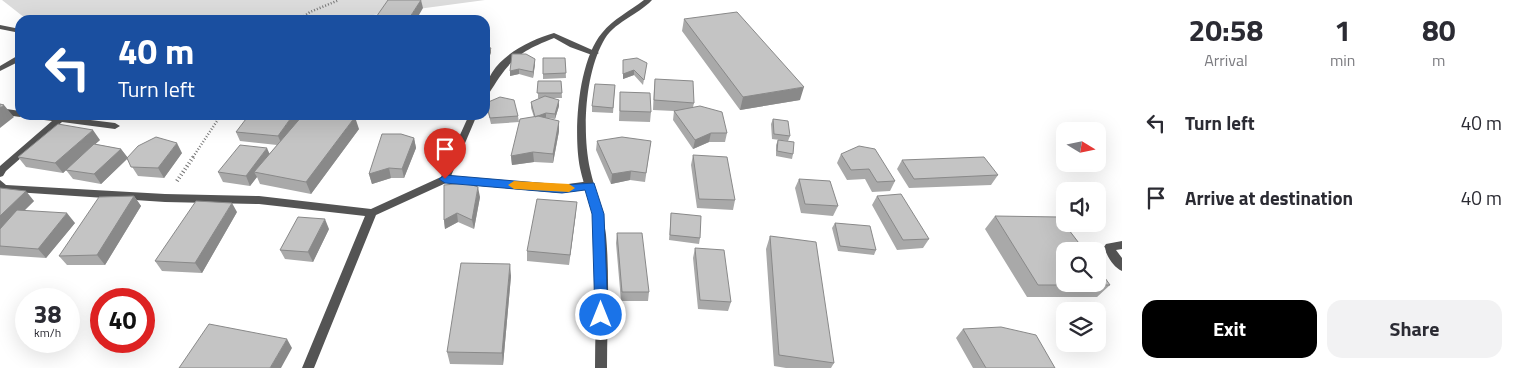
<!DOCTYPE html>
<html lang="en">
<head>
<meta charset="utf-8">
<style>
  body { margin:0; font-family:"Titillium Web",sans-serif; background:#f2f2f3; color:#2b2b33; height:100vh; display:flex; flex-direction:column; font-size:19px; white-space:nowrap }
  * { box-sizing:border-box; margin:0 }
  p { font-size:16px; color:#7c7c81 }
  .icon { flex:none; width:28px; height:28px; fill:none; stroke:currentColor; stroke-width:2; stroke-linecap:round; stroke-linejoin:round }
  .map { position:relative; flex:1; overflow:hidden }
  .details { display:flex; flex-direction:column; background:#fff; width:400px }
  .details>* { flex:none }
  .hud { position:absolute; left:15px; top:15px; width:475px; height:105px; border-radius:15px; box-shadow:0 5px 20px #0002; background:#1a4fa0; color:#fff; overflow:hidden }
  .needle { width:32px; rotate:100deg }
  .fabs { position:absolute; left:1056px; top:122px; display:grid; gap:10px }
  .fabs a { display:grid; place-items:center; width:50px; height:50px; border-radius:10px; background:#fff; box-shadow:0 5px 20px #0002; font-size:25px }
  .speed { position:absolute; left:15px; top:288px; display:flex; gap:10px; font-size:25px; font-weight:700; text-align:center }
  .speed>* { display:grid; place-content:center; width:65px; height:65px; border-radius:50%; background:#fff; box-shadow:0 5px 20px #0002; line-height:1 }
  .speed small { font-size:12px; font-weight:400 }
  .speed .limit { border:8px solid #d22; background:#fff; color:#111 }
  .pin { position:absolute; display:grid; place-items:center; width:42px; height:42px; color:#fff; margin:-51px -21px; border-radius:50% 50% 50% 0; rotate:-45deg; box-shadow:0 0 5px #0007 }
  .pin .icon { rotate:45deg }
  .me { position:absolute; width:55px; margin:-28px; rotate:0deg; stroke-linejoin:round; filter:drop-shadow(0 0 4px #0008) }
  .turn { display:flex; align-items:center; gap:18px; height:105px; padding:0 20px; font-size:22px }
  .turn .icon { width:65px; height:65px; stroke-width:2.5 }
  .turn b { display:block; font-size:35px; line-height:42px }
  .eta { display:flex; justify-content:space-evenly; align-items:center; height:85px; text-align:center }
  .eta b { font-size:30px; font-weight:700; line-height:35px }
  .primary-button { display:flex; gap:10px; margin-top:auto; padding:10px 20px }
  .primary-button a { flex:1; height:58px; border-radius:15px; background:#000; color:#fff; font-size:20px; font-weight:700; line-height:58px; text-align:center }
  .primary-button a+a { background:#f2f2f3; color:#2b2b33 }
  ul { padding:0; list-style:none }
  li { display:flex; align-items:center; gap:15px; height:75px; padding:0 20px }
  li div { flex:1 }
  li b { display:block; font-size:19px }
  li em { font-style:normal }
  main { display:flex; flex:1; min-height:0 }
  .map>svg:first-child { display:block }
  .green { fill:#dbdbdb }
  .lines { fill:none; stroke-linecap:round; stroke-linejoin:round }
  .path-far1 { stroke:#767676; stroke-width:2.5; stroke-dasharray:1 2; stroke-linecap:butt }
  .path { stroke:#767676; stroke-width:4; stroke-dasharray:1 2.5; stroke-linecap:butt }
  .minor { fill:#545454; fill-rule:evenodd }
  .tertiary { fill:#545454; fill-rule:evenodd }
  .wall { fill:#a9a9a9 }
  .shaded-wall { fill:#898989 }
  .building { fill:#c4c4c4; stroke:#898989 }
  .route { fill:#1a73e8; stroke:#114b97 }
  .slow { fill:#f59e0b }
</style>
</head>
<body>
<main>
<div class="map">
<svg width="1122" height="368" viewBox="0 0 1122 368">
  <rect width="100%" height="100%" fill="#fff"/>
  <path class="green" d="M2 0H485L336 20H44L25 18Z"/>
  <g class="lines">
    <path class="path-far1" d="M299 20 310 12 339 0
      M193 157 221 115"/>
    <path class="path" d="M177 181 194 156"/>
    <path class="minor" d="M0 25 20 29V33L0 29Z
      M554 33 599 53 595 55H592L570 47 554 38C516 53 509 61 488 95L485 96C485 62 526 41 554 33Z
      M17 56H20V61L0 71V66Z
      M0 108 20 111V115H50L115 123 120 126 115 129 62 122 6 171 3 176 0 177V166L52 121 28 118 24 115 20 117 0 114Z
      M469 115H477L451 176 561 185 590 181 595 185 590 189 561 193 446 183 376 215 314 368H302L365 216 259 204 165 202 0 191V180L6 185 165 194 259 196 371 209 441 177Z
      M1122 241V249L1116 250 1122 258V271C1113 267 1107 256 1104 247L1106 244Z"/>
    <path class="tertiary" d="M644 0H652C637 16 613 22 603 42 585 75 582 132 590 169 595 191 603 212 606 235 610 279 607 324 607 368H595C595 320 599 272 594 224 592 204 584 187 580 168 573 133 578 61 602 33 613 19 630 11 644 0Z"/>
  </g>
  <path class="wall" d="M684 19 800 100 740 110 682 31Z
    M543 58H565L566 78 543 79Z
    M623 60 646 68 643 85 634 75 623 79Z
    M535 64 533 78 519 74 510 76V71Z
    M655 79 694 103 693 107 727 133 725 142H709L693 149 673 120 674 111 653 110 654 88Z
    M538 81H561L562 98H551L559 106 555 119 546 118 559 121V131L553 163 534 162 512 165 511 156 534 117 531 108V102L540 98H538Z
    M615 85 613 113 592 112V106Z
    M620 92 651 112 650 122 619 121Z
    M486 103 518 116 519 122 491 124 487 108Z
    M773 119 790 136 788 141 772 139 771 124Z
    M359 129 311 194 260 184 257 177 250 186 223 182 218 172 269 154 277 145 240 141 236 132Z
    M414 138 416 148 404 178H391L372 184 369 174Z
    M100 140 95 144 121 149 127 157 182 153 164 178 138 176 127 159 101 184 73 179 66 170 63 173 26 167 18 157Z
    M778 140 793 154 792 159 776 156V145Z
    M597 141H651L645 182 630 180 611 184 596 150Z
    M841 154 895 181 890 191 872 192 865 179 847 180 837 163Z
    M693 155 735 200 733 210 697 208 691 165Z
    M902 160 998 175 991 185 909 188 897 169Z
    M799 179 838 206 833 216 801 213 795 188Z
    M0 188 34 201 24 211 75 223 46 258 0 255Z
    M134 196 141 206 105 265H67L59 256Z
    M877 196 929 239 923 248 897 250 872 205Z
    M480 197 474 229 458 222 445 229 444 220Z
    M237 212 202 273 162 271 155 261Z
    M576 212 569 265 527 261V251Z
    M671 213 700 238 699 244 669 240Z
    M995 216 1110 285 1097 297H1027L985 229Z
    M835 223 876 250 874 255 838 251 832 228Z
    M329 229 313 262 285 259 280 250Z
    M617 233 649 292 648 301H621L616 243Z
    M770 236 834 363 831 368H786L774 366 766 249Z
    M695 248 731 302 728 311 698 309 693 258Z
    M511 276 503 365 450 364 447 352Z
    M963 329 1055 368H973L956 338Z"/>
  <path class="shaded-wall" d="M421 0 423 8 416 20H408Z
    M491 48V53L485 67V60Z
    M535 59V64L533 78V72Z
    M519 69V74L510 76V71Z
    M634 70V75L623 79V74Z
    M804 87 800 100 740 110 743 97Z
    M559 100V106L555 119V114Z
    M4 105 14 117 0 128V108Z
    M546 113V118L535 117Z
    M293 115H303L282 145 278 136Z
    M355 117 359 129 311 194 306 182Z
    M559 121V131L553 163V154Z
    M93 130 100 140 63 173 55 163Z
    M711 133 709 142 693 149 695 140Z
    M414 138 416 148 404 178 402 169Z
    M177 143 182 153 164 178 158 168Z
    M267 148 271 157 254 172 257 177 250 186 246 176Z
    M121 149 128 158 101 184 94 174Z
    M533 152 534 162 512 165 511 156Z
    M389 168 391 178 372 184 369 174Z
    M631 171 630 180 611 184 612 174Z
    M478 187 480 197 474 229 472 220Z
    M26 191 34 201 0 234V216Z
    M134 196 141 206 105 265 97 255Z
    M577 202 576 212 569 265 570 255Z
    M232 203 237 212 202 273 195 263Z
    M67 213 75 223 46 258 38 249Z
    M457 213 458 222 445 229 444 220Z
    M325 219 329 229 313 262 308 252Z
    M510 264 511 276 503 365 502 353Z
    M287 339 292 348 281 368H270Z"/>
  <path class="building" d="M388 0H421L408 20H374Z
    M737 12 804 87 743 97 684 19Z
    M485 47 491 48 485 60Z
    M512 54H526L535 59 533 72 519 69 510 71Z
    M543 58H565L566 73 543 74Z
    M637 58 647 63 644 80 634 70 623 74V60Z
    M655 79 693 81 694 103 654 100Z
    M538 81H561L562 93H537Z
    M595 84 615 85 613 108 592 106Z
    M620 92 650 93 651 112 620 111Z
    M545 96 559 100 555 114 546 113 535 117 531 102Z
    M500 97 514 100 518 116 490 118 486 103Z
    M0 104 4 105 0 108Z
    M700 106 722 112 727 133H711L695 140 674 111Z
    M249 115H293L278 136 236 132Z
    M303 115H343L355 117 306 182 254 172Z
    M538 116 559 121 553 154 533 152 511 156 520 119Z
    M773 119 788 121 790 136 774 134Z
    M58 124 93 130 55 163 18 157Z
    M382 134H401L414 138 402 169 389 168 369 174Z
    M156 137 177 143 158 168 131 167 127 158 138 146Z
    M622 137 651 141 646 173 631 171 612 174 597 141Z
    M778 140 794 142 793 154 777 151Z
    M94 144 121 149 94 174 66 170Z
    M240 145 267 148 246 176 218 172Z
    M859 146 875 149 895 181 877 182 869 169 851 170 841 154Z
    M693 155 727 157 735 200 699 199Z
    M984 157 998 175 914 179 902 160Z
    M799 179 830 181 838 206 805 204Z
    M466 183 478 187 472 220 457 213 444 220V185Z
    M0 188 26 191 0 216Z
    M901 194 929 239 903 240 877 196Z
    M134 196 97 255 59 256 99 197Z
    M537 199 577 202 570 255 527 251Z
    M196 201 232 203 195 263 155 261Z
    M17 210 67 213 38 249 0 246V229Z
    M671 213 701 216 700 238 670 235Z
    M995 216 1059 217 1085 251H1065V284H1098V268L1110 285H1038Z
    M298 217 325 219 308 252 280 250Z
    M835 223 870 226 876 250 840 246Z
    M617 233H642L649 292H622Z
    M770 236 816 242 834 363 779 355Z
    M695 248 724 250 731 302 700 300Z
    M461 263 510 264 502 353 447 352Z
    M209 324 287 339 270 368H179Z
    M1001 327 1036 335 1055 368H986L963 329Z"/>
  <path class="route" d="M445 175 562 185 594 183 604 214 608 315 606 319 601 321 597 319 595 315 592 214 585 190 562 193 445 183 439 179Z"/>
  <path class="slow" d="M514 181 569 184 575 188 569 192 514 189 508 185Z"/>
</svg>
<div class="fabs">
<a><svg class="needle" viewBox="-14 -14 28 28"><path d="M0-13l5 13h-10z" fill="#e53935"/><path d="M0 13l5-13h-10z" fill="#7c7c81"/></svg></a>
<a><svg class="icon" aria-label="sound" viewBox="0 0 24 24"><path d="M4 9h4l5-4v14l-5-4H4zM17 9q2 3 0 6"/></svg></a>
<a><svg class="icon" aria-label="search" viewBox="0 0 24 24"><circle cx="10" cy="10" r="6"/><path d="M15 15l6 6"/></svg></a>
<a><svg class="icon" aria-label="layers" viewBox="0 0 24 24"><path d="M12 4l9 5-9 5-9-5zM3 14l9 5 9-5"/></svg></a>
</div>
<div class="speed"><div>38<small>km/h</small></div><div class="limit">40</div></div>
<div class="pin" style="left:445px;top:179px;background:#d93025"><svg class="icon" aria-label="arrive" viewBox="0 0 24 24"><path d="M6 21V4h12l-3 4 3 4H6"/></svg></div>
<svg class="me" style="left:601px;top:315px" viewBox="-20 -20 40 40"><circle r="17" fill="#1a73e8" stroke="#fff" stroke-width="3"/><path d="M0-11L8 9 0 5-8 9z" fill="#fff"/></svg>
<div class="hud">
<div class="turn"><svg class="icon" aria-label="left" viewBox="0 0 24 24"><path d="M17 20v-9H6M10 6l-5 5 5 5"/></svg><div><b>40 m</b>Turn left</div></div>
</div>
</div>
<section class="details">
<div class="eta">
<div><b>20:58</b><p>Arrival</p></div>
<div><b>1</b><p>min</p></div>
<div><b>80</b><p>m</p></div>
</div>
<ul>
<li><svg class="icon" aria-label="left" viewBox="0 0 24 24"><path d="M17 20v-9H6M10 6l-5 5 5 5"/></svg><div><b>Turn left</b></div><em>40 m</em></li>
<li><svg class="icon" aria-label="arrive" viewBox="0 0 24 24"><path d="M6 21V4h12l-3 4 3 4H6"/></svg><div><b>Arrive at destination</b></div><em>40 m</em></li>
</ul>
<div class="primary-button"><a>Exit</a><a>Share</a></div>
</section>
</main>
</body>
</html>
